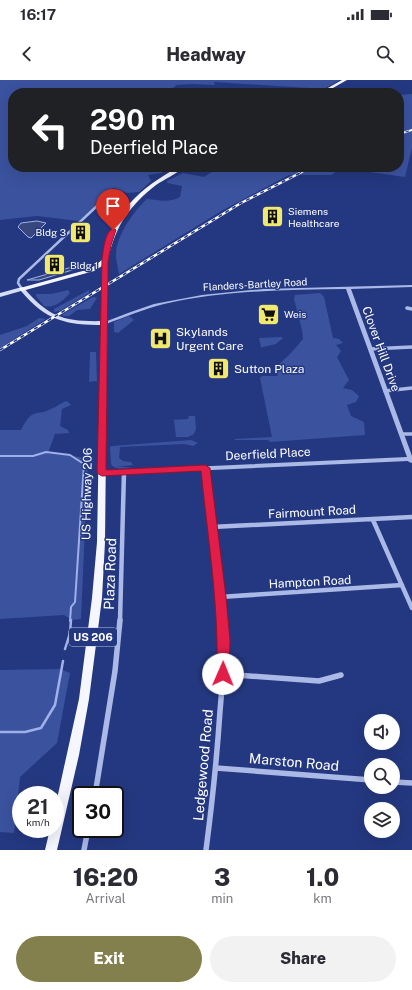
<!DOCTYPE html>
<html lang="en">
<head>
<meta charset="utf-8">
<style>
  body { margin:0; font-family:"Public Sans",sans-serif; background:#f2f2f3; color:#2b2b33; height:100vh; display:flex; flex-direction:column; font-size:15px; white-space:nowrap }
  * { box-sizing:border-box; margin:0 }
  p { font-size:13px; color:#7c7c81 }
  .icon { flex:none; width:22px; height:22px; fill:none; stroke:currentColor; stroke-width:2; stroke-linecap:round; stroke-linejoin:round }
  .map { position:relative; height:770px; overflow:hidden }
  .panel { display:flex; flex-direction:column; background:#fff; flex:1 }
  .panel>* { flex:none }
  .top-card { position:absolute; left:8px; top:8px; width:396px; height:84px; border-radius:16px; box-shadow:0 4px 16px #0002; background:#202124; color:#fff; overflow:hidden }
  .buttons { position:absolute; left:364px; top:634px; display:grid; gap:8px }
  .buttons a { display:grid; place-items:center; width:36px; height:36px; border-radius:50%; background:#fff; box-shadow:0 4px 16px #0002; font-size:20px }
  .speed { position:absolute; left:12px; top:706px; display:flex; gap:8px; font-size:20px; font-weight:700; text-align:center }
  .speed>* { display:grid; place-content:center; width:52px; height:52px; border-radius:50%; background:#fff; box-shadow:0 4px 16px #0002; line-height:1 }
  .speed small { font-size:10px; font-weight:400 }
  .speed .limit { border:2px solid #111; border-radius:6px; background:#fff; color:#111 }
  .pin { position:absolute; display:grid; place-items:center; width:34px; height:34px; color:#fff; margin:-41px -17px; border-radius:50% 50% 50% 0; rotate:-45deg; box-shadow:0 0 4px #0007 }
  .pin .icon { rotate:45deg }
  .me { position:absolute; width:44px; margin:-22px; rotate:1deg; stroke-linejoin:round; filter:drop-shadow(0 0 3px #0008) }
  .turn { display:flex; align-items:center; gap:14px; height:84px; padding:0 16px; font-size:18px }
  .turn .icon { width:52px; height:52px; stroke-width:2.5 }
  .turn b { display:block; font-size:28px; line-height:34px }
  .eta { display:flex; justify-content:space-evenly; align-items:center; height:68px; text-align:center }
  .eta b { font-size:24px; font-weight:800; line-height:28px }
  .primary-button { display:flex; gap:8px; margin-top:auto; padding:8px 16px }
  .primary-button a { flex:1; height:46px; border-radius:24px; background:#84804e; color:#fff; font-size:16px; font-weight:800; line-height:46px; text-align:center }
  .primary-button a+a { background:#f2f2f3; color:#2b2b33 }
  .status { display:flex; justify-content:space-between; align-items:center; height:28px; padding:0 20px; background:#fff; direction:ltr }
  .status svg { height:11px; fill:currentColor }
  header { display:flex; justify-content:space-between; align-items:center; height:52px; padding:0 16px; background:#fff; font-size:18px; font-weight:800 }
  .map>svg:first-child { display:block }
  .green { fill:#3b529f }
  .water { fill:#38477d; stroke:#9fb1e8 }
  .lines { fill:none; stroke-linecap:round; stroke-linejoin:round }
  .stream-far1 { stroke:#9fb1e8; stroke-width:2 }
  .stream { stroke:#9fb1e8; stroke-width:2.5 }
  .minor-far3 { stroke:#abb9e7; stroke-width:2.5 }
  .minor-far2 { stroke:#abb9e7; stroke-width:3.5 }
  .minor-far1 { stroke:#abb9e7; stroke-width:4.5 }
  .minor { stroke:#abb9e7; stroke-width:5.5 }
  .tertiary { fill:#abb9e7; fill-rule:evenodd }
  .secondary { fill:#d4dcf6; fill-rule:evenodd }
  .trunk { fill:#f6f7fe; fill-rule:evenodd }
  .rail-far1-casing { stroke:#fff; stroke-width:2 }
  .rail-casing { stroke:#fff; stroke-width:2.5 }
  .rail-far1 { stroke:#243881; stroke-width:1; stroke-dasharray:3.5; stroke-linecap:butt }
  .rail { stroke:#243881; stroke-width:1.5; stroke-dasharray:4; stroke-linecap:butt }
  .route { fill:#e11d48; stroke:#92132f }
  .labels { text-anchor:middle; stroke-width:3; stroke-linejoin:round; paint-order:stroke }
  .far-poi-label { font-size:10px; fill:#fff; stroke:#243881; text-anchor:start }
  .far-street-label { font-size:10px; fill:#fff; stroke:#243881 }
  .shield { fill:#243881; stroke:#bdc3d9; stroke-width:1 }
  .shield-label { font-size:11px; font-weight:bold; fill:#fff }
  .poi-label { font-size:12px; fill:#fff; stroke:#243881; text-anchor:start }
  .street-label { font-size:12px; fill:#fff; stroke:#243881 }
  .near-street-label { font-size:14px; fill:#fff; stroke:#243881 }
</style>
</head>
<body>
<div class="status"><b>16:17</b><svg viewBox="0 0 49 12"><path d="M0 12V9h3v3zM5 12V6h3v6zM10 12V3h3v9zM15 12V0h3v12zM26 1h20v11H26zM47 4h2v5h-2z"/></svg></div>
<header><svg class="icon" aria-label="back" viewBox="0 0 24 24"><path d="M15 5l-7 7 7 7"/></svg>Headway<svg class="icon" aria-label="search" viewBox="0 0 24 24"><circle cx="10" cy="10" r="6"/><path d="M15 15l6 6"/></svg></header>
<div class="map">
<svg width="412" height="770" viewBox="0 0 412 770">
  <rect width="100%" height="100%" fill="#243881"/>
  <path class="green" d="M0 0H340L324 9 214 2 215 5 192 4 177 5 166 13H13V87H176L168 91 163 90 162 93 148 95 151 101 139 112 127 113 114 108 108 111 105 120 120 125 98 123 79 141 37 136 0 140Z
    M412 14V68L405 97 342 88 331 95H289L223 130 119 194C118 188 116 181 116 175 116 156 133 132 147 119 158 120 170 123 180 117L182 106 167 103V101L183 93 204 97 219 87H399V15Z
    M68 210 70 213C64 220 54 229 44 226L36 216V214H51Z
    M89 210V213L60 231 54 232V229Z
    M320 213 324 217 333 258 339 259 343 263 336 265 341 271 337 277 349 300 343 308 352 310 359 316 356 322 347 325 351 336 364 342 365 355 270 362 268 360H235V359L272 357 260 298 262 296H278L274 289 291 273 303 259 302 250 294 219 295 215Z
    M93 217 97 218 90 229 77 230 69 236H63V234Z
    M129 236 134 240 118 253 114 252V242Z
    M39 238 46 239 0 268V255L27 246Z
    M281 257 283 258 276 264 259 268 261 267 259 258Z
    M90 272H96L97 301 89 302Z
    M67 321 71 325 62 329 60 346 68 350 69 353 55 354 48 373 88 378 81 539 72 540 64 535 0 539V350H21C34 325 36 338 53 328 59 325 61 323 67 321Z
    M189 336H195L196 349 194 354 188 357H176L174 340 153 341 188 339Z
    M191 360 198 363 193 366 184 364 120 367 119 378 123 381 131 382 133 385 116 387H131C124 389 115 390 111 384L110 367 112 366Z
    M60 589 70 593 57 663 20 697 14 753 0 752V590Z"/>
  <path class="water" d="M37 141 46 143 31 158 28 157 18 147 21 143Z
    M72 187 79 188 39 200H27Z"/>
  <g class="lines">
    <path class="stream-far1" d="M0 376H33L46 372 70 375 84 384 75 522 71 527 70 541"/>
    <path class="stream" d="M65 569 70 553 71 540
      M0 652H25L41 648 55 625 63 581"/>
    <path class="minor-far3" d="M22 209 18 203 19 199 98 125"/>
    <path class="minor-far2" d="M407 228 412 229
      M370 269 412 267
      M385 311 412 308
      M401 354H412"/>
    <path class="minor-far1" d="M205 388 222 541
      M373 440 412 528
      M212 447 412 437
      M220 517 402 505
      M120 541 124 392"/>
    <path class="minor" d="M223 594 319 601 341 595
      M216 688 371 700
      M393 702 412 703
      M95 715 115 591 120 540
      M84 770 88 749
      M206 770C212 724 217 677 220 631 223 600 225 570 222 540"/>
    <path class="tertiary" d="M412 205V207L351 209 412 376V383L409 382 408 381 102 395 99 393 102 391 407 377 346 209C285 210 223 210 164 224 144 229 125 237 106 244H104L102 243 128 233 154 224 202 215 262 209Z"/>
    <path class="secondary" d="M22 207 24 208C49 238 66 242 104 241L107 243 104 245C66 245 46 241 21 211L0 217V213Z"/>
    <path class="trunk" d="M342 0H347L324 13H319Z
      M178 87H184C176 94 165 99 156 105 129 126 114 148 108 181L105 462 102 518 89 619 79 675 57 770H45L50 749H55V728L79 619 92 518 97 462 102 186 94 191 22 211 19 209 20 208 90 189 102 180C112 133 138 110 178 87Z"/>
    <defs>
      <path id="rail-far1" d="M399 54 412 50
        M298 94 311 87"/>
      <path id="rail" d="M0 270 241 123 300 93"/>
    </defs>
    <use href="#rail-far1" class="rail-far1-casing"/>
    <use href="#rail" class="rail-casing"/>
    <use href="#rail-far1" class="rail-far1"/>
    <use href="#rail" class="rail"/>
  </g>
  <path class="route" d="M113 148 116 150 111 165 108 181 106 390 205 385 210 388 226 517 230 560 229 594 227 598H219L217 594C219 526 208 459 201 391L102 396 97 393 102 181C103 172 104 153 113 148Z"/>
  <defs>
    <symbol id="building-square" viewBox="-11 -11 22 22"><rect x="-9" y="-9" width="18" height="18" rx="4" fill="#f1e86e" stroke="#243881"/><path d="M-4-6H4V6H1V3H-1V6H-4ZM-2.5-4.3h1.7v1.8h-1.7ZM.8-4.3h1.7v1.8H.8ZM-2.5-1h1.7V.8h-1.7ZM.8-1h1.7V.8H.8Z" fill="#111"/></symbol>
    <symbol id="supermarket-square" viewBox="-11 -11 22 22"><rect x="-9" y="-9" width="18" height="18" rx="4" fill="#f1e86e" stroke="#243881"/><path d="M-6-5.5h2.5l.6 2H6L4.5 2H-2.5L-4.4-4H-6ZM-1.5 3.2a1.3 1.3 0 1 0 .1 0ZM3 3.2a1.3 1.3 0 1 0 .1 0Z" fill="#111"/></symbol>
    <symbol id="hospital-square" viewBox="-11 -11 22 22"><rect x="-9" y="-9" width="18" height="18" rx="4" fill="#f1e86e" stroke="#243881"/><path d="M-5-5h3v3.5h4V-5h3V5h-3V1.5h-4V5h-3Z" fill="#111"/></symbol>
  </defs>
  <g fill-rule="evenodd">
    <use href="#building-square" x="260" y="124" width="25" height="25"/>
    <use href="#building-square" x="68" y="140" width="25" height="25"/>
    <use href="#building-square" x="42" y="172" width="25" height="25"/>
    <use href="#supermarket-square" x="256" y="222" width="25" height="25"/>
    <use href="#hospital-square" x="148" y="246" width="25" height="25"/>
    <use href="#building-square" x="206" y="276" width="25" height="25"/>
  </g>
  <g class="labels">
    <g class="far-poi-label">
      <text x="288" y="135">Siemens<tspan x="288" dy="12">Healthcare</tspan></text>
      <text x="66" y="156" text-anchor="end">Bldg 3</text>
      <text x="70" y="189">Bldg 1</text>
      <text x="284" y="238">Weis</text>
    </g>
    <g class="far-street-label">
      <text transform="translate(255 204) rotate(-3)" y="4">Flanders-Bartley Road</text>
    </g>
    <rect class="shield" x="69" y="548" width="48" height="18" rx="3"/>
    <g class="shield-label">
      <text x="93" y="561">US 206</text>
    </g>
    <g class="poi-label">
      <text x="176" y="256">Skylands<tspan x="176" dy="14">Urgent Care</tspan></text>
      <text x="234" y="293">Sutton Plaza</text>
    </g>
    <g class="street-label">
      <text transform="translate(381 269) rotate(70)" y="4">Clover Hill Drive</text>
      <text transform="translate(268 374) rotate(-3)" y="4">Deerfield Place</text>
      <text transform="translate(87 414) rotate(-89)" y="4">US Highway 206</text>
      <text transform="translate(312 432) rotate(-3)" y="4">Fairmount Road</text>
      <text transform="translate(310 502) rotate(-3)" y="4">Hampton Road</text>
    </g>
    <g class="near-street-label">
      <text transform="translate(110 494) rotate(-88)" y="5">Plaza Road</text>
      <text transform="translate(294 682) rotate(5)" y="5">Marston Road</text>
      <text transform="translate(203 685) rotate(-85)" y="5">Ledgewood Road</text>
    </g>
  </g>
</svg>
<div class="buttons">
<a><svg class="icon" aria-label="sound" viewBox="0 0 24 24"><path d="M4 9h4l5-4v14l-5-4H4zM17 9q2 3 0 6"/></svg></a>
<a><svg class="icon" aria-label="search" viewBox="0 0 24 24"><circle cx="10" cy="10" r="6"/><path d="M15 15l6 6"/></svg></a>
<a><svg class="icon" aria-label="layers" viewBox="0 0 24 24"><path d="M12 4l9 5-9 5-9-5zM3 14l9 5 9-5"/></svg></a>
</div>
<div class="speed"><div>21<small>km/h</small></div><div class="limit">30</div></div>
<div class="pin" style="left:113px;top:150px;background:#d93025"><svg class="icon" aria-label="arrive" viewBox="0 0 24 24"><path d="M6 21V4h12l-3 4 3 4H6"/></svg></div>
<svg class="me" style="left:223px;top:594px" viewBox="-20 -20 40 40"><circle r="19" fill="#fff"/><path d="M0-13L10 11 0 6-10 11z" fill="#e11d48"/></svg>
<div class="top-card">
<div class="turn"><svg class="icon" aria-label="left" viewBox="0 0 24 24"><path d="M17 20v-9H6M10 6l-5 5 5 5"/></svg><div><b>290 m</b>Deerfield Place</div></div>
</div>
</div>
<section class="panel">
<div class="eta">
<div><b>16:20</b><p>Arrival</p></div>
<div><b>3</b><p>min</p></div>
<div><b>1.0</b><p>km</p></div>
</div>
<div class="primary-button"><a>Exit</a><a>Share</a></div>
</section>
</body>
</html>
